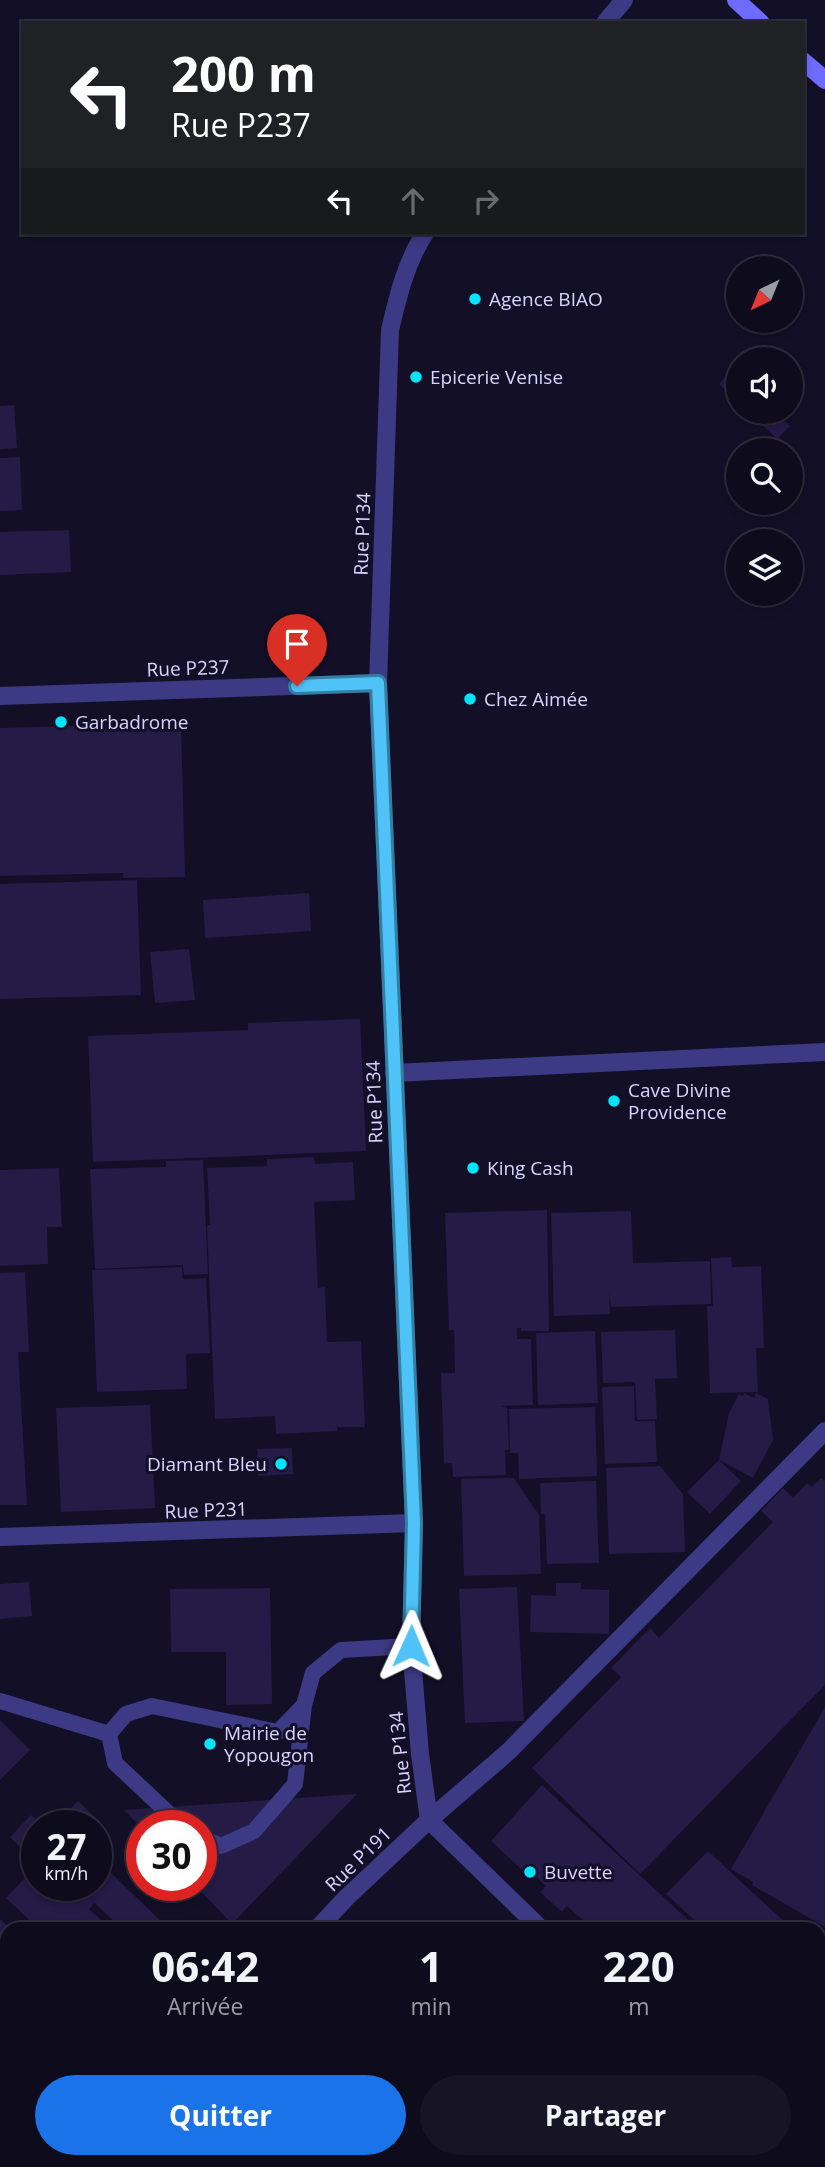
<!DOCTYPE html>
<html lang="fr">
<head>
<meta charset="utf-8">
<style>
  body { margin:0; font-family:"Open Sans",sans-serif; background:#171425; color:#f1f3f6; height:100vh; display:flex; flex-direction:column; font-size:26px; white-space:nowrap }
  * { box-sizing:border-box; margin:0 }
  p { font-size:23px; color:#9b9ba3 }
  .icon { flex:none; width:38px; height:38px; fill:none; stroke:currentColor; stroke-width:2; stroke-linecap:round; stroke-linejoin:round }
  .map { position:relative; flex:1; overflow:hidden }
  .drawer { position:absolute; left:0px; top:1922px; width:826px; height:247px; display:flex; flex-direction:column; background:#0e0b1c; border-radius:21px 21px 0 0; box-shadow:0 4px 10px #0003,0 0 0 2px #2e2b3b }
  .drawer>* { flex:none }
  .banner { position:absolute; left:21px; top:21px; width:784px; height:214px; border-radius:0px; box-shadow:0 4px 10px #0003,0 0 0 2px #2e2b3b; background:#202124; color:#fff; overflow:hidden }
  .needle { width:46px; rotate:223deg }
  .fabs { position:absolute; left:726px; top:256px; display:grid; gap:14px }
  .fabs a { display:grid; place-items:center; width:77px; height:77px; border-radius:50%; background:#0e0b1c; box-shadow:0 4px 10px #0003,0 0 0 2px #2e2b3b; font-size:35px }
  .speed { position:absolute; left:21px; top:1810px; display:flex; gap:14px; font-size:35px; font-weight:700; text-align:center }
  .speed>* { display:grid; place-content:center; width:91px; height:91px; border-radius:50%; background:#0e0b1c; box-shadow:0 4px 10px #0003,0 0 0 2px #2e2b3b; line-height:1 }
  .speed small { font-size:18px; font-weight:400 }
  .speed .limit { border:10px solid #d22; background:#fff; color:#111 }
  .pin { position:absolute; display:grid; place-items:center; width:60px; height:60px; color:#fff; margin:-72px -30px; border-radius:50% 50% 50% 0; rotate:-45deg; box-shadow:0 0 7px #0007 }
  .pin .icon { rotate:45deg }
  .me { position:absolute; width:77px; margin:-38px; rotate:1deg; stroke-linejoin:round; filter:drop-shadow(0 0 5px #0008) }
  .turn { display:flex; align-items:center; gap:24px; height:147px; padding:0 35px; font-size:32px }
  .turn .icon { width:91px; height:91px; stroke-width:2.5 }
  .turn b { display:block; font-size:49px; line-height:60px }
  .lanes { display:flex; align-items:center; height:66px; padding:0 35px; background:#0003; justify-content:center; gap:35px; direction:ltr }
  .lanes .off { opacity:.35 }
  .eta { display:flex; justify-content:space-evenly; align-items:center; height:119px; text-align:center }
  .eta b { font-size:42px; font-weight:700; line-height:49px }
  .cta { display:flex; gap:14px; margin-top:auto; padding:14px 35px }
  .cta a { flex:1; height:80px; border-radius:42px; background:#1a73e8; color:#fff; font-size:28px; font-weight:700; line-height:80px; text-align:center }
  .cta a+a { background:#171425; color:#f1f3f6 }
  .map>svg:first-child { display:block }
  .building { fill:#241b47 }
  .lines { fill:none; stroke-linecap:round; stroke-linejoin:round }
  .lane { stroke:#3d3a85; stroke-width:16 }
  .street { stroke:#3d3a85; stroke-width:18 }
  .secondary { stroke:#6f6bff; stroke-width:18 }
  .route-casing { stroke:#337fa1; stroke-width:18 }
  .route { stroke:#4fc3f7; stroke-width:12 }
  .poi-dot { fill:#00e5ff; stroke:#130f26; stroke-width:2.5 }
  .labels { text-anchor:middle; stroke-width:6; stroke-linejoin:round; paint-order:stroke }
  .poi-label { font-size:19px; fill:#d9d4ff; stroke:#130f26; text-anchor:start }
  .street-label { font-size:19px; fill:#d9d4ff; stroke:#130f26 }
</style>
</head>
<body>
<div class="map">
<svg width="825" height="2167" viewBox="0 0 825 2167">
  <rect width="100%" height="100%" fill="#130f26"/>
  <path class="building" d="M731 370 738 377V403L719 384Z
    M14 405 17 448 0 449V406Z
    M748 411H774L790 426 777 439Z
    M20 457 22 510 0 511V458Z
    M69 530 71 572 0 575V532Z
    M181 723 185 877 123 878V873L0 876V728Z
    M137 880 141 995 0 999V884Z
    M309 893 311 931 205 938 203 900Z
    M189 949 195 1000 155 1003 150 952Z
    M360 1019 366 1151 93 1162 88 1036 248 1030V1023Z
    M314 1157 315 1164 353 1162 355 1200 314 1202 318 1288 325 1287 327 1342 361 1341 365 1427H337V1431L276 1434 275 1416 215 1419 207 1225H210L207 1168 267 1166V1159Z
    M203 1160 208 1274 184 1275 183 1265 95 1269 90 1169 166 1167V1161Z
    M59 1168 62 1227H47L48 1264 0 1266V1170Z
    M547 1210 549 1331H521V1328H517V1339H531L533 1405 501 1406 507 1408 509 1450H505L506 1475 453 1477 452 1463 444 1464 441 1373H455L454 1330H449L445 1213Z
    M631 1211 633 1263 710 1261 711 1304 611 1307 609 1292 610 1314 554 1316 551 1213Z
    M731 1257 732 1267 761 1266 764 1348H756L758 1392 710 1393 707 1306H713L711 1258Z
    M182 1267 183 1279 206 1278 210 1353 186 1354 187 1389 97 1392 92 1270Z
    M25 1272 29 1352H18L27 1505H0V1273Z
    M675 1330 677 1378 655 1379 657 1419 637 1420 635 1382 603 1383 601 1332Z
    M595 1331 598 1403 538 1405 536 1333Z
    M634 1386 635 1421H655L657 1462 605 1464 602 1387Z
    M744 1393 754 1398 756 1393 768 1399 773 1440 753 1478 719 1460 741 1481 710 1514 687 1492 719 1460 729 1413 739 1394 743 1396Z
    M150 1405 155 1508 61 1512 56 1408Z
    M595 1407 597 1476 519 1479 518 1453H510L509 1409Z
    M292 1448 293 1474 258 1476 257 1449Z
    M660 1466 683 1494 685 1552 609 1554 606 1468Z
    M514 1478 539 1515 541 1574 464 1576 461 1479Z
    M821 1478 825 1482V1685L640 1874 532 1768 621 1677 611 1668 650 1628 659 1638 773 1522 761 1511 783 1488 793 1498 807 1483 812 1487Z
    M596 1481 599 1563 547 1564 545 1514H541L540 1483Z
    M29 1582 32 1616 0 1619V1584Z
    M556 1583H581V1589L609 1590V1634L530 1632 531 1595 556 1596Z
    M517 1587 524 1721 465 1723 459 1589Z
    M270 1588 272 1704 226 1705V1652H171L170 1589Z
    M825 1707V1927L752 1885 753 1882 731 1869Z
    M0 1720 30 1750 0 1780Z
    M542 1785 697 1928H592L567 1906 562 1912 540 1892 546 1886 536 1877 533 1880 491 1841Z
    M357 1794 232 1924 195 1885H201V1825H142V1828L124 1810Z
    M78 1801 100 1822 96 1825H56L55 1824Z
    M31 1815 42 1825H37V1852L31 1858 10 1837Z
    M708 1851 791 1928H703L666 1894Z
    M37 1865V1885H96V1870L105 1878 82 1902 88 1897 94 1903 89 1909 110 1928H38L6 1898Z
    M111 1873 165 1925 162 1928H121L88 1897Z
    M0 1919 10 1928H7V1963L0 1971Z
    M819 1954 825 1960V2036L822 2040 819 2037Z
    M7 1983V2147L0 2140V1990Z
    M825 2058V2102L819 2096V2065Z
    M819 2106 825 2112V2134L819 2140Z
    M0 2155 13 2167H0Z
    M152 2161H169L176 2167H149Z
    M182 2161H205L199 2167H188Z
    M274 2161H352L346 2167H280Z
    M407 2161H510L505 2167H401Z
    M582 2161H707L713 2167H576Z"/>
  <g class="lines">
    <path class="lane" d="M0 1701 109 1734
      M181 1825 115 1763 109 1734 126 1714 152 1706 278 1732 304 1705
      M201 1837 221 1846 254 1831 295 1784 304 1705 313 1673 341 1650 411 1646"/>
    <path class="street" d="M605 23 624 0
      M425 233C406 262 398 296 390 330L378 683 414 1523 411 1646 420 1754 429 1820 540 1928
      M0 696 378 683
      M394 1073 825 1052
      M0 1537 414 1523
      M318 1928 346 1898 429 1820 508 1752 825 1431
      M788 2161 795 2167
      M94 2167 100 2161
      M543 2167 548 2161"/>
    <path class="secondary" d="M736 0 761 23
      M803 61 825 80"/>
  </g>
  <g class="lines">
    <defs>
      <path id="route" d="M297 686 378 683 414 1523 411 1646"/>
    </defs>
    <use href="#route" class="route-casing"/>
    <use href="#route" class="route"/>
  </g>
  <g class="poi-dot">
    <circle cx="475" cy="299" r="7"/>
    <circle cx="416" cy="377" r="7"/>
    <circle cx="470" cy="699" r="7"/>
    <circle cx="61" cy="722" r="7"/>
    <circle cx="614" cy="1101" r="7"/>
    <circle cx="473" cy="1168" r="7"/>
    <circle cx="281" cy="1464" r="7"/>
    <circle cx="210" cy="1744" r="7"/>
    <circle cx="530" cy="1872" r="7"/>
  </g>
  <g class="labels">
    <g class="poi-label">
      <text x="489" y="306">Agence BIAO</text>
      <text x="430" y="384">Epicerie Venise</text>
      <text x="484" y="706">Chez Aimée</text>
      <text x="75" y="729">Garbadrome</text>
      <text x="628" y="1097">Cave Divine<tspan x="628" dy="22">Providence</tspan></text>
      <text x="487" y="1175">King Cash</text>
      <text x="267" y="1471" text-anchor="end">Diamant Bleu</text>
      <text x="224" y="1740">Mairie de<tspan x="224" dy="22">Yopougon</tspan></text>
      <text x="544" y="1879">Buvette</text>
    </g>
    <g class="street-label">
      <text transform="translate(362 534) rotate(-88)" y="7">Rue P134</text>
      <text transform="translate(188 668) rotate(-2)" y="7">Rue P237</text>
      <text transform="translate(374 1102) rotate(-92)" y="7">Rue P134</text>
      <text transform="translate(206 1510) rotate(-2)" y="7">Rue P231</text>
      <text transform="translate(400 1753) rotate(-96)" y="7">Rue P134</text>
      <text transform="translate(358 1859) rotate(-44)" y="7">Rue P191</text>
    </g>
  </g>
</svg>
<div class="fabs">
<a><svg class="needle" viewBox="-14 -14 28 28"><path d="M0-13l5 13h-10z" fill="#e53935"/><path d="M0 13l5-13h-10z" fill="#9b9ba3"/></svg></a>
<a><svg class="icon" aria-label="sound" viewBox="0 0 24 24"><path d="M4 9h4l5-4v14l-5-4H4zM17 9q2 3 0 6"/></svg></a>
<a><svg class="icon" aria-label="search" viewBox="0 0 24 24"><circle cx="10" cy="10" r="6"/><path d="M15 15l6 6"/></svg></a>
<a><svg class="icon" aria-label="layers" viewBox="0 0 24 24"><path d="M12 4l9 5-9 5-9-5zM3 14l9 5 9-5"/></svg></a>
</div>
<div class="speed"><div>27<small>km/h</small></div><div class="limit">30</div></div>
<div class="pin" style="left:297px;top:686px;background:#d93025"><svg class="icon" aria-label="arrive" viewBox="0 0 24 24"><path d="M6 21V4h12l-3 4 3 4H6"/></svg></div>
<svg class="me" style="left:411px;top:1646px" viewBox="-20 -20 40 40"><path d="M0-17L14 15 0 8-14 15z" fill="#4fc3f7" stroke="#fff" stroke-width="4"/></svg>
<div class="banner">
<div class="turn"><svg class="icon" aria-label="left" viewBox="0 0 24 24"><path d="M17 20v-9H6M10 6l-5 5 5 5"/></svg><div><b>200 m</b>Rue P237</div></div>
<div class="lanes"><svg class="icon" aria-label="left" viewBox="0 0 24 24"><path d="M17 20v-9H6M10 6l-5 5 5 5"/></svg><svg class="icon off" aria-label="ahead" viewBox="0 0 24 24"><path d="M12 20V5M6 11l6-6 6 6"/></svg><svg class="icon off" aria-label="right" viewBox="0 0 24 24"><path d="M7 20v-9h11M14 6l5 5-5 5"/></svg></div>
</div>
<section class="drawer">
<div class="eta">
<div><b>06:42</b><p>Arrivée</p></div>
<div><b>1</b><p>min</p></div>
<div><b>220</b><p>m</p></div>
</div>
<div class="cta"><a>Quitter</a><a>Partager</a></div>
</section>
</div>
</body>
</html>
